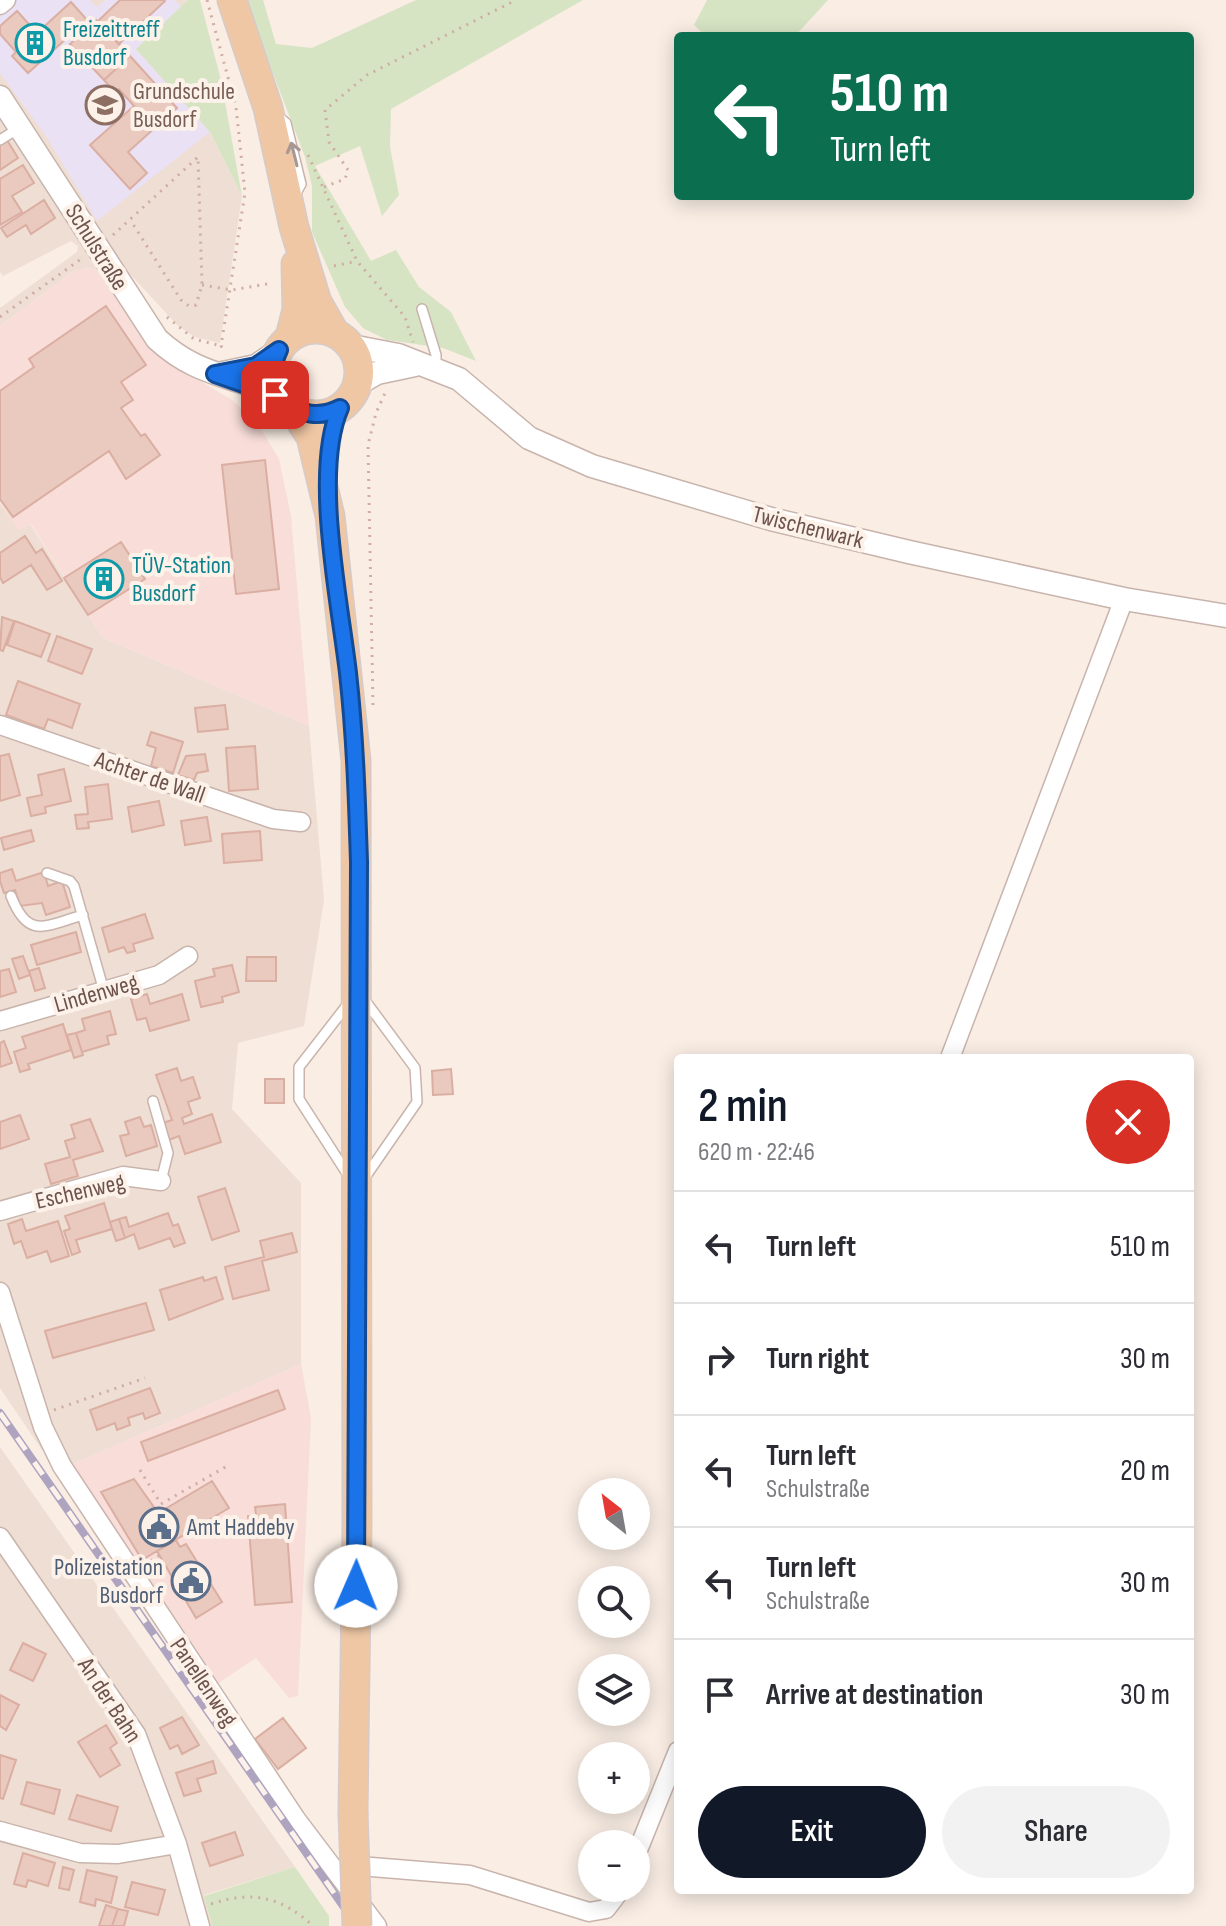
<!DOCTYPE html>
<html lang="en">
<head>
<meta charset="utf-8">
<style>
  body { margin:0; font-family:"Sofia Sans Condensed",sans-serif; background:#f2f2f3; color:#2b2b33; height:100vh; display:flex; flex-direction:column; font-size:30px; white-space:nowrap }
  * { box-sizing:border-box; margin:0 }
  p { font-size:26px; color:#7c7c81 }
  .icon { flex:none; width:44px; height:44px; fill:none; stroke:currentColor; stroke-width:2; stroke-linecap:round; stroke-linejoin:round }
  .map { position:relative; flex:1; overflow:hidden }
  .sheet { position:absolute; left:674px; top:1054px; width:520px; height:840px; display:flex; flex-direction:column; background:#fff; border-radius:8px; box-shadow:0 4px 20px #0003 }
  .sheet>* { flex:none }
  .top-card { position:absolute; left:674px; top:32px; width:520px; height:168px; border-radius:8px; box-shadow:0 4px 20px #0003; background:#0b6e4f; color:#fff; overflow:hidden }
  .needle { width:52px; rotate:329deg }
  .buttons { position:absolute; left:578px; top:1478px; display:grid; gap:16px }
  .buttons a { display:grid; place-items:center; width:72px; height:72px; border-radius:50%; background:#fff; box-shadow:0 4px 20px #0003; font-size:40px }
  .pin { position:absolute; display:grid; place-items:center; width:68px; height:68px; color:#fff; margin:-34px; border-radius:16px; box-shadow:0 4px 12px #0006 }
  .me { position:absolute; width:88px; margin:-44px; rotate:1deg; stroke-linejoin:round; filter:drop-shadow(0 0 6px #0008) }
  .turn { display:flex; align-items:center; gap:28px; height:168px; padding:0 24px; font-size:36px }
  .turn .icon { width:104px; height:104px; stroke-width:2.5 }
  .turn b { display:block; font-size:56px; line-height:68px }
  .round { display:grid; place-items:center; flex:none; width:84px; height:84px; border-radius:42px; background:#f2f2f3 }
  .headline { display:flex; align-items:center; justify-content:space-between; height:136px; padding:0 24px }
  h1 { font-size:48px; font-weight:600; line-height:60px; color:#111827 }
  .primary-button { display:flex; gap:16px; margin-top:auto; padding:16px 24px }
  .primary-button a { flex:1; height:92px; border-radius:48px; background:#111827; color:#fff; font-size:32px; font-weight:600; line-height:92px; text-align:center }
  .primary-button a+a { background:#f2f2f3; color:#2b2b33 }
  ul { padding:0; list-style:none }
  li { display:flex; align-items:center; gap:24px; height:112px; padding:0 24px; border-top:2px solid #e1e1e2 }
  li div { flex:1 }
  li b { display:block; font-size:30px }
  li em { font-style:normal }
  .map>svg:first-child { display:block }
  .residential { fill:#efded3 }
  .commercial { fill:#f8ddd9 }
  .education { fill:#eae1f5 }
  .green { fill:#d7e4c4 }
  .building { fill:#eac9bf; stroke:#dbaea2; stroke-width:2 }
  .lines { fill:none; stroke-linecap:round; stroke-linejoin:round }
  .service-casing { stroke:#c8b4ac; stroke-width:12 }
  .minor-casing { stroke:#c8b4ac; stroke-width:21 }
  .tertiary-casing { stroke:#c8b4ac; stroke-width:25 }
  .primary-casing { stroke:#d4cbca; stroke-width:31 }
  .path { stroke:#cfada3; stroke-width:3; stroke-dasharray:2 6; stroke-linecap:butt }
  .service { stroke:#fff; stroke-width:9 }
  .minor { stroke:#fff; stroke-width:18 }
  .tertiary { stroke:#fff; stroke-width:22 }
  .primary { stroke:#efc7a4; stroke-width:28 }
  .rail-casing { stroke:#afa4c0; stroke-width:8 }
  .rail { stroke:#fcf2e9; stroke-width:5; stroke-dasharray:15; stroke-linecap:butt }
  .primary-bridge-casing { stroke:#d4cbca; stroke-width:31; stroke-linecap:butt }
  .primary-bridge { stroke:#efc7a4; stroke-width:28 }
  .oneway { stroke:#a89894 }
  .route-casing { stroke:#114b97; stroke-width:20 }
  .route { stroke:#1a73e8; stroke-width:14 }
  .labels { text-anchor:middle; stroke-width:8; stroke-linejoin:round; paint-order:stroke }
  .culture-label { font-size:24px; fill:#0d838f; stroke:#fcf2e9; text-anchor:start }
  .education-label { font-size:24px; fill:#785e54; stroke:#fcf2e9; text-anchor:start }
  .street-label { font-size:24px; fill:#6e534d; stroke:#fcf2e9 }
  .service-label { font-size:24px; fill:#4e5e75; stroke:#fcf2e9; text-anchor:start }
</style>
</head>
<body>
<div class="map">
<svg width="1226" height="1926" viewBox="0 0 1226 1926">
  <rect width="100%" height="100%" fill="#f9ede4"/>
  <path class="residential" d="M0 0H188L136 49 210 132 242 196 220 343 195 337 178 326 129 273 85 268 72 272 0 326V308L77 252 78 246 71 241 3 276 0 272Z
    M0 503 19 530 30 524 103 638 309 726 324 900 304 1026 238 1043 232 1109 301 1183V1364L73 1464 42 1450 0 1388Z
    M0 1447 295 1867 204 1895 212 1926H0Z"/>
  <path class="commercial" d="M84 268 99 270 168 362 232 400 256 421 279 459 291 516 309 726 103 638 31 524 19 531 0 502V326L72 272Z
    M301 1364 311 1418 298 1696 289 1698 256 1658 214 1686 73 1464Z"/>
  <path class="education" d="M11 0H90L97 7 105 0H175L181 7 136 49 210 132 97 221 46 136 0 73V10Z"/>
  <path class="green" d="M188 0H200L221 80 242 196 210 132 136 49Z
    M245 0H263L276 44 312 48 416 0H583L391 109 390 147 399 195 382 216 360 146 315 166 371 261 396 250 419 287 451 312 476 361 443 348 387 340 363 328 345 307 312 232V186L305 157Z
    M707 0H828L795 36H706L694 25Z
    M295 1867 329 1916V1926H212L204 1896Z"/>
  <path class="building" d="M120 0H164L165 1 119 44 98 21Z
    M71 2 87 20 28 73 12 56 16 52 0 34V26L17 11 37 33Z
    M96 20 130 56 104 80 70 44Z
    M130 56 177 108 128 152 147 173 130 189 90 145 134 106 119 89 115 92 104 80Z
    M7 140 18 158 0 170V145Z
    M23 165 34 183 12 196 22 212 0 225V179Z
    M44 200 55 218 31 234 26 225 7 237 1 228Z
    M106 306 146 365 121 382 133 400 121 408 141 436 145 434 160 455 126 479 109 451 13 517 0 499V391L34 367 29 359Z
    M265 460 279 589 236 594 222 465Z
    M25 536 36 553 42 549 62 581 47 590 31 565 3 583 0 577V553Z
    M121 542 145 579 88 615 64 578Z
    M2 617 14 621 3 651 0 650Z
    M15 621 50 634 41 657 7 645Z
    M57 636 92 649 82 674 48 661Z
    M18 681 80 704 72 728 48 719 44 729 6 715Z
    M225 705 228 729 198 732 195 708Z
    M151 732 183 742 173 773 151 766 156 748 147 745Z
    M255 746 258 789 229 791 226 748Z
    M9 754 20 795 0 801V756Z
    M205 754 208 771 197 773 194 780 178 775 186 756Z
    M64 769 71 801 45 807 46 813 31 816 27 798 42 795 38 775Z
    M108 784 112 819 88 822 89 828 77 829 75 815 88 814 85 787Z
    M159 801 164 825 132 832 128 807Z
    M207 817 211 841 185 845 181 821Z
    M31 830 34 841 4 850 1 838Z
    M260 831 262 860 224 863 222 834Z
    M12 869 16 881 44 872 48 886 62 881 70 907 46 915 42 903 20 906 15 890 4 893 0 881V873Z
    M145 914 153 938 133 944 135 951 127 953 124 947 109 952 102 928Z
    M76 932 81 952 37 965 31 945Z
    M23 956 30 975 19 979 12 959Z
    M247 957H276V981H246Z
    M232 965 239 992 222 997 223 1002 201 1007 195 981 215 976 213 969Z
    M39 968 45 988 35 991 29 971Z
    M9 969 16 992 0 997V971Z
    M147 994 150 1004 182 994 189 1020 150 1031 146 1018 137 1020 131 999Z
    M110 1011 116 1034 107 1036 109 1044 82 1052 76 1033 85 1030 82 1019Z
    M63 1024 71 1050 28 1064 30 1069 20 1072 14 1052 26 1048 22 1037Z
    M76 1033 83 1055 74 1058 67 1035Z
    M4 1041 12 1063 0 1067V1043Z
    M177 1068 181 1081 193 1077 200 1098 188 1102 192 1114 182 1118 184 1124 212 1114 221 1142 185 1154 179 1136 169 1140 163 1123 172 1120 156 1075Z
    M451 1069 453 1094 433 1095 432 1071Z
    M265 1079H284V1103H265Z
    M20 1115 29 1139 0 1149V1122Z
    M140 1117 144 1127 151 1125 157 1146 126 1156 120 1136 129 1134 125 1122Z
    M90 1119 103 1151 73 1160 78 1176 51 1184 45 1164 70 1157 65 1141 75 1138 71 1125Z
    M225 1188 239 1231 212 1240 198 1197Z
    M104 1203 112 1229 76 1240 80 1252 72 1255 64 1231 70 1229 65 1216Z
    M168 1213 173 1226 178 1224 185 1243 174 1247 170 1238 139 1249 134 1234 125 1238 119 1219 126 1217 129 1227Z
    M22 1219 26 1231 58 1221 69 1256 51 1262 47 1251 27 1258 21 1241 14 1244 8 1224Z
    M119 1219 125 1238 116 1241 110 1222Z
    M292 1233 297 1252 262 1261 269 1290 233 1299 225 1267 264 1257 260 1241Z
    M203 1277 204 1281 216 1277 223 1299 169 1320 160 1290Z
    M146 1303 154 1330 53 1358 45 1331Z
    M150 1388 160 1413 145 1419 143 1413 128 1418 130 1425 117 1430 115 1423 97 1430 90 1410Z
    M278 1390 285 1409 148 1461 141 1442Z
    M134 1479 156 1510 155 1515 212 1481 229 1508 142 1560 101 1492Z
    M285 1504 292 1602 255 1605 248 1516 256 1515 255 1507Z
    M176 1540 180 1547 186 1544 222 1602 196 1618 157 1551Z
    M23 1643 46 1654 33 1681 10 1670Z
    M0 1695 19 1705 6 1730 0 1726Z
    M182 1717 199 1745 182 1754 178 1745 170 1749 160 1728Z
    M283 1718 306 1748 278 1769 255 1739Z
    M106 1725 117 1743 110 1748 120 1765 100 1777 78 1742Z
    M0 1755 16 1760 3 1799 0 1798Z
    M213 1761 216 1773 197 1779 201 1791 184 1796 176 1773Z
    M27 1782 60 1790 54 1814 21 1804Z
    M77 1795 118 1807 111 1831 69 1819Z
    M235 1832 243 1855 210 1866 202 1843Z
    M23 1853 55 1863 48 1886 28 1880 26 1887 14 1884Z
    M63 1867 74 1870 69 1890 59 1888Z
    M87 1870 117 1877 111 1903 96 1899 95 1906 80 1902Z
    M132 1882 165 1890 158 1915 125 1907Z
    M106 1905 118 1909 112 1926H99Z
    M118 1909 128 1911 124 1926H112Z"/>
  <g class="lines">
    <defs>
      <path id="service" d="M279 117 286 123 301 184 295 195
        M0 140 19 128
        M422 309 436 355V367
        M47 873 70 881 74 886 104 991
        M11 896C28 940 45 926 83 915
        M358 991 415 1068 417 1102 357 1189 299 1099V1067Z
        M153 1101 168 1153 161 1181"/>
      <path id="minor" d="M0 5 6 0
        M0 725 273 819 301 822
        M0 1021 159 975 188 956
        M950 1058 1124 599
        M0 1211 123 1176 161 1181
        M0 1292 43 1427 62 1466 296 1819 377 1926
        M0 1537 136 1734 177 1844 200 1926
        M0 1831 80 1853 118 1854 177 1844
        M636 1855 678 1751
        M347 1865 470 1875 589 1912 606 1909 622 1888"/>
      <path id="tertiary" d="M0 97 157 339C199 378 235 374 281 398
        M351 346 398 355 459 379 529 438 592 466 771 519 909 552 1124 599 1226 616
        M218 374 256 366 279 350
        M358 384 377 373 415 365"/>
      <path id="primary" d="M232 0 268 108 294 227 317 302 334 332
        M273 372a43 43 0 1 1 86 0a43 43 0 1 1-86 0Z
        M290 337 297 310 296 264
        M293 409 311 437 330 516 356 761 357 1523 353 1813"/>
    </defs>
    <use href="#service" class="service-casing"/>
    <use href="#minor" class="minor-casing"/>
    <use href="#tertiary" class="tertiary-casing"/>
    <use href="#primary" class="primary-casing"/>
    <path class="path" d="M207 0 236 107 245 193 221 346 226 352
      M308 155 357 261 405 317 413 342
      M324 187 345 179 348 170 329 142 325 110 367 75 516 0
      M113 235 198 157 202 285 196 305 189 306 181 300 131 221
      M334 266 357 261
      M202 285 232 290 267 284
      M0 317 81 259
      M167 317 194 339 221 346
      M373 705 368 445 376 413 386 391
      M54 1410 145 1378
      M140 1470 161 1504 229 1465
      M144 1565 160 1555
      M211 1904C252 1890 282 1897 313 1926"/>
    <use href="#service" class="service"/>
    <use href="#minor" class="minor"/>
    <use href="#tertiary" class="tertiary"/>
    <use href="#primary" class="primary"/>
    <defs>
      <path id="rail" d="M0 1413 357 1926"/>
    </defs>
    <use href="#rail" class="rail-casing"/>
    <use href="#rail" class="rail"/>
    <defs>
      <path id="primary-bridge" d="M353 1813 357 1926"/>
    </defs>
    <use href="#primary-bridge" class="primary-bridge-casing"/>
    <use href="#primary-bridge" class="primary-bridge"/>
  </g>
  <defs><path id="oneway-shaft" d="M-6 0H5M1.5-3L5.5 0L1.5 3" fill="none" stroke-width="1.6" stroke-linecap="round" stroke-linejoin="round" transform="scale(2)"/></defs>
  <use class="oneway" href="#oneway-shaft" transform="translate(294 154) rotate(-104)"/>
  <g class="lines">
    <defs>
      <path id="route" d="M275 395 215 374 256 366 279 350C259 391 299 429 340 408 312 472 340 603 348 673 355 736 357 799 359 862L356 1586"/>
    </defs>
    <use href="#route" class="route-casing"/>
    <use href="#route" class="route"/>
  </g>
  <defs>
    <symbol id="building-ring" viewBox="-11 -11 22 22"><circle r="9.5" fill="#fcf2e9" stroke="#0f9aa8" stroke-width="1.5"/><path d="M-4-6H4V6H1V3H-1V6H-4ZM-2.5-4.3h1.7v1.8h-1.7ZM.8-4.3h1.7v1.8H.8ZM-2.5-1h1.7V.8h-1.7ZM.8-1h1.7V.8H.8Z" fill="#0f9aa8"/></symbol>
    <symbol id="school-ring" viewBox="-11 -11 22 22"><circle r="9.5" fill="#fcf2e9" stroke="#8d6e63" stroke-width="1.5"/><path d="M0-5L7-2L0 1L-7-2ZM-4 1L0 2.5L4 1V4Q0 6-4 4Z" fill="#8d6e63"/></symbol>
    <symbol id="civic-ring" viewBox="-11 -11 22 22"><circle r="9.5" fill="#fcf2e9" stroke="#5c6f8a" stroke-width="1.5"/><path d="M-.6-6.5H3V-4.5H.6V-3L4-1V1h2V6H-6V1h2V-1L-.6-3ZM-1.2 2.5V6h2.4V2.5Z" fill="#5c6f8a"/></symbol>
  </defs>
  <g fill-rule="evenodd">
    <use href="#building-ring" x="13" y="21" width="44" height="44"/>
    <use href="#school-ring" x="83" y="83" width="44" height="44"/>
    <use href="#building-ring" x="82" y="557" width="44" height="44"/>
    <use href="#civic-ring" x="137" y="1505" width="44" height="44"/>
    <use href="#civic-ring" x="169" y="1559" width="44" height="44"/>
  </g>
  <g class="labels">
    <g class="culture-label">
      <text x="63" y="37">Freizeittreff<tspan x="63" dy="28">Busdorf</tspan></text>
      <text x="132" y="573">TÜV-Station<tspan x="132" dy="28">Busdorf</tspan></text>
    </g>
    <g class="education-label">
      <text x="133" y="99">Grundschule<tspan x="133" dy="28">Busdorf</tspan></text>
    </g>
    <g class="street-label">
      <text transform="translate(97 247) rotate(58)" y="8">Schulstraße</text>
      <text transform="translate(808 527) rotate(14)" y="8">Twischenwark</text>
      <text transform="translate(150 777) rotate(19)" y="8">Achter de Wall</text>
      <text transform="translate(96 993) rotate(-16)" y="8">Lindenweg</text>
      <text transform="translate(80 1191) rotate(-13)" y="8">Eschenweg</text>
      <text transform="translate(204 1682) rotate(56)" y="8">Panellenweg</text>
      <text transform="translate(110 1700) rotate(57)" y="8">An der Bahn</text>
    </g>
    <g class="service-label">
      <text x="187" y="1535">Amt Haddeby</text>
      <text x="163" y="1575" text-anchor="end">Polizeistation<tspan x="163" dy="28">Busdorf</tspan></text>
    </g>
  </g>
</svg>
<div class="buttons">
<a><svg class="needle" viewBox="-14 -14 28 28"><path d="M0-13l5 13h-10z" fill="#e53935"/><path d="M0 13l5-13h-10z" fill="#7c7c81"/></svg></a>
<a><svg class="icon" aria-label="search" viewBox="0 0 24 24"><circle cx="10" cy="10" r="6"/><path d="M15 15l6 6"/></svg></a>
<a><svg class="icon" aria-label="layers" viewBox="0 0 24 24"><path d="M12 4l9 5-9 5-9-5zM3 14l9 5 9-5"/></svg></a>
<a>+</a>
<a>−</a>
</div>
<div class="pin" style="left:275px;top:395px;background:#d93025"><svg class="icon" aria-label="arrive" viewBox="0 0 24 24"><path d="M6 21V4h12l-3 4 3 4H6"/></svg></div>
<svg class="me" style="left:356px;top:1586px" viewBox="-20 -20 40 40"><circle r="19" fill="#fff"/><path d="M0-13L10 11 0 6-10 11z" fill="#1a73e8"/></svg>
<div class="top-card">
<div class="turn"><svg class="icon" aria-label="left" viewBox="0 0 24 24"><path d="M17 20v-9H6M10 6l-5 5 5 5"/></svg><div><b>510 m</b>Turn left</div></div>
</div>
<section class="sheet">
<div class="headline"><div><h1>2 min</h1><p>620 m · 22:46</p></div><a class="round" style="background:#d93025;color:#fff"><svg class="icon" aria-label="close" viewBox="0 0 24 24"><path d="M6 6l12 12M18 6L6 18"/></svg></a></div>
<ul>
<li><svg class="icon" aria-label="left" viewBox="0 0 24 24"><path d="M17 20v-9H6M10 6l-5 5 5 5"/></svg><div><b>Turn left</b></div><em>510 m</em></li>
<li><svg class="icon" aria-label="right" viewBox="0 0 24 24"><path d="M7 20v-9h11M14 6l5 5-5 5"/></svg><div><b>Turn right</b></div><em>30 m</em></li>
<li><svg class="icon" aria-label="left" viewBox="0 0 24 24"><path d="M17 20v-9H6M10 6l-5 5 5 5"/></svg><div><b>Turn left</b><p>Schulstraße</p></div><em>20 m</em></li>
<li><svg class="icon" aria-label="left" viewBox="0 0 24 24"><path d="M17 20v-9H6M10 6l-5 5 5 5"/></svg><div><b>Turn left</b><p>Schulstraße</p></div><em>30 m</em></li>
<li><svg class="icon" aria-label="arrive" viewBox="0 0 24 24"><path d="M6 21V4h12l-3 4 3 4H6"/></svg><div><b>Arrive at destination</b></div><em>30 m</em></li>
</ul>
<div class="primary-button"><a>Exit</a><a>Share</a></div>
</section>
</div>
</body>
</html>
